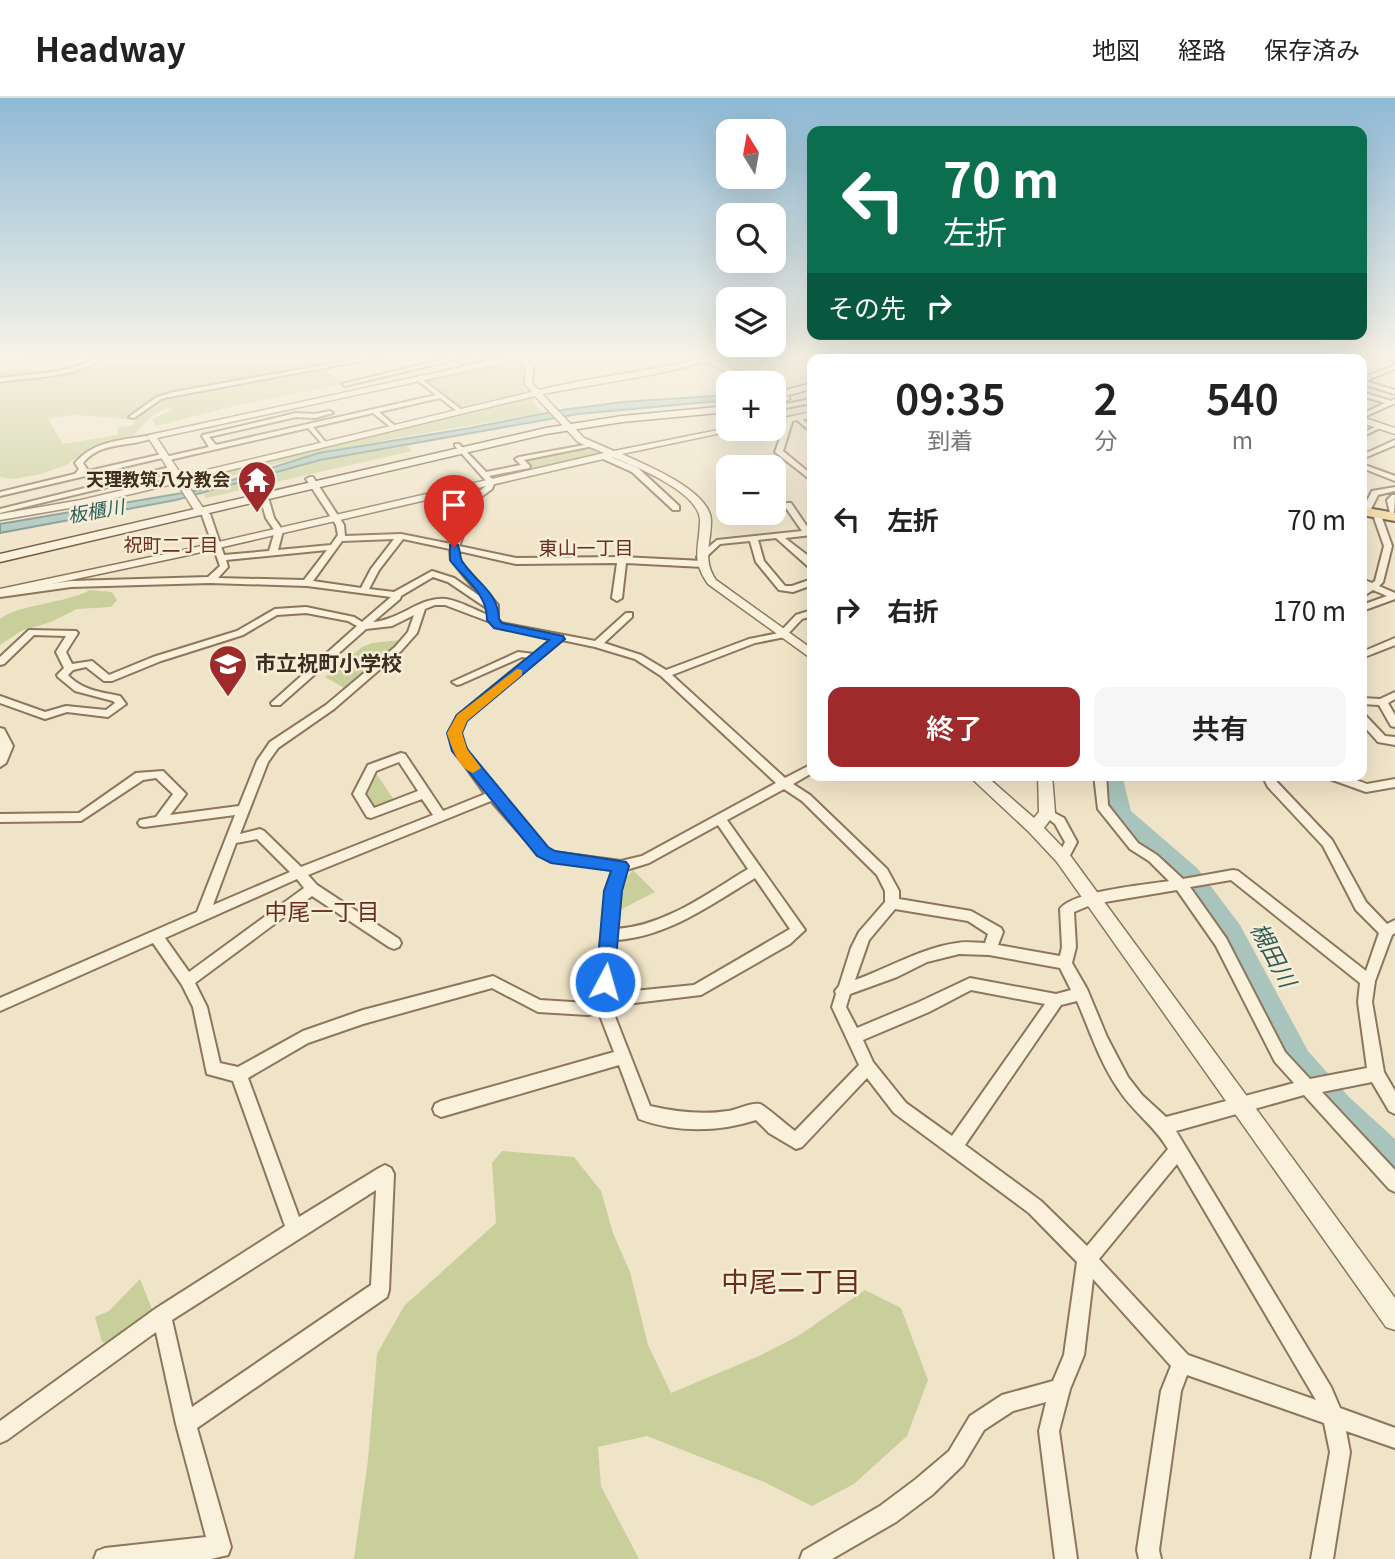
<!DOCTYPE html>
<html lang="ja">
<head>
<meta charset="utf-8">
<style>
  body { margin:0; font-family:Georgia,"Noto Sans JP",serif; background:#f6f6f6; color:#222; height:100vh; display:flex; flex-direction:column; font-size:26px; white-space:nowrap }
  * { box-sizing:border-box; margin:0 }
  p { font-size:23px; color:#767676 }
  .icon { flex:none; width:38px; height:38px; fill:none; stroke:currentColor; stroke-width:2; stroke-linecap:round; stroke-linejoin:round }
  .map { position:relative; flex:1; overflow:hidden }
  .details { position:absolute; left:807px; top:256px; width:560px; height:427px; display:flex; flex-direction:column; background:#fff; border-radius:14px; box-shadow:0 7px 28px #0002 }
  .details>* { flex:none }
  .banner { position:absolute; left:807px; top:28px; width:560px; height:214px; border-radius:14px; box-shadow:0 7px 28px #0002; background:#0b6e4f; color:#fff; overflow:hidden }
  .needle { width:46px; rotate:349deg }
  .tools { position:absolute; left:716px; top:21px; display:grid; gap:14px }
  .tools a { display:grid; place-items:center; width:70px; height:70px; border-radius:14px; background:#fff; box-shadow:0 7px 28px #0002; font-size:35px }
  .pin { position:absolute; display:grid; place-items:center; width:60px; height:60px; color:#fff; margin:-72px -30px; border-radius:50% 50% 50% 0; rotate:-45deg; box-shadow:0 0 7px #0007 }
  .pin .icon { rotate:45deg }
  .me { position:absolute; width:77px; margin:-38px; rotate:6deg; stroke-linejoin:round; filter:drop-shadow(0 0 5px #0008) }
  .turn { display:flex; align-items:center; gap:24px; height:147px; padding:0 21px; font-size:32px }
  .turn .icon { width:91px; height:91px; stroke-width:2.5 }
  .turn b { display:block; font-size:49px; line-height:60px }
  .then { display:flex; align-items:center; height:66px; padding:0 21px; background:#0003; gap:14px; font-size:26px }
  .eta { display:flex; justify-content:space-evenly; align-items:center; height:119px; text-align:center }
  .eta b { font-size:42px; font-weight:600; line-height:49px }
  .action { display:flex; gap:14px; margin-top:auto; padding:14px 21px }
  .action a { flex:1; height:80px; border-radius:14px; background:#9e2a2b; color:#fff; font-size:28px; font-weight:600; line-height:80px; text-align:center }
  .action a+a { background:#f6f6f6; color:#222 }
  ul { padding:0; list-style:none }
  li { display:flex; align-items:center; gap:21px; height:91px; padding:0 21px }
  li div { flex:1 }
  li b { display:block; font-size:26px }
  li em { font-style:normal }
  header { display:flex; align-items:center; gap:42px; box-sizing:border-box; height:98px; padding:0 35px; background:#fff; border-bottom:2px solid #e0e0e0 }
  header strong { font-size:33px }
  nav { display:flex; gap:38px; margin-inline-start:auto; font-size:24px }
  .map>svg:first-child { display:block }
  .green { fill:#c9cf9b; fill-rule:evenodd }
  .water { fill:#a9c4bc; stroke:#6f938a; stroke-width:2 }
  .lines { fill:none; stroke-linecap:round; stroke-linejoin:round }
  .river { fill:#a9c4bc; fill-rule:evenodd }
  .minor-casing { stroke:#8d765c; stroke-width:4 }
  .tertiary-casing { stroke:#8d765c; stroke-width:3 }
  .secondary-casing { stroke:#6f573f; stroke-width:3 }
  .primary-casing { stroke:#5b4430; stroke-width:4 }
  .minor { fill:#faf1dc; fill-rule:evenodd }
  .tertiary { fill:#faf1dc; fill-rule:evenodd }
  .secondary { fill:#faf1dc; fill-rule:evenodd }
  .primary { fill:#f3d9a0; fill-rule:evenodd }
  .route { fill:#1a73e8; stroke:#114b97; stroke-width:2 }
  .slow { fill:#f59e0b }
  .labels { text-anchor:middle; stroke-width:5; stroke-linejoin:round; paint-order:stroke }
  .far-poi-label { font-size:18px; font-weight:bold; fill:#3d2e20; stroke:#f7eed8; text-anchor:end }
  .far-water-label { font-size:19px; font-style:italic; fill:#2f5d5a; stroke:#f7eed8 }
  .far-neighbourhood-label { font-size:19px; fill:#6b2e1e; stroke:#f7eed8 }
  .poi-label { font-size:21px; font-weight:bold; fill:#3d2e20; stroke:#f7eed8; text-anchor:start }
  .neighbourhood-label { font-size:23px; fill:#6b2e1e; stroke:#f7eed8 }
  .water-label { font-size:23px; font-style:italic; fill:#2f5d5a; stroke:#f7eed8 }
  .near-neighbourhood-label { font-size:28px; fill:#6b2e1e; stroke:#f7eed8 }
</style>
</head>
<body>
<header>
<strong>Headway</strong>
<nav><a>地図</a><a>経路</a><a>保存済み</a></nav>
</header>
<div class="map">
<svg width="1395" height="1461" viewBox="0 0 1395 1461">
  <rect width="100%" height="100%" fill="#f0e4c8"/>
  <path class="green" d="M103 257H382L324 268V272L342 286 234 308 156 328 152 322 173 310C156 310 142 327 132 340L92 349 66 367 41 376 13 381 0 379V273L85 270ZM74 317 135 322 133 327 118 329 117 337 63 346 48 321Z
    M513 263 522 267 523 273 520 283 526 292 523 295 461 309 425 282Z
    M528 300H532L541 315C430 335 317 350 209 385L200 391 191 382Z
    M408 348 412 353 206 400 203 396 320 362Z
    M588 349 601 357 499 380 496 376 528 368 521 361Z
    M90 492 112 494 117 502 111 509 77 511 51 524 21 533 0 547V521C19 506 64 506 90 492Z
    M400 542 346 591 325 579 362 549 372 545Z
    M375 674 395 703 377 710 363 694Z
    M633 772 655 794 618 813 621 786Z
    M502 1053 574 1059 601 1093 613 1135 630 1174 648 1247 671 1295 759 1258 798 1238 865 1192 901 1210 928 1282 907 1338 854 1386 812 1408 764 1384 647 1338 598 1349 601 1388 639 1461H354L368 1362 377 1256 404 1208 496 1125 492 1065Z
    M140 1181 154 1216 115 1247 102 1244 95 1219 109 1213Z"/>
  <path class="water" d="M728 297V302L719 303 578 316 320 362 176 402 0 435V426L200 392 319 355 470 330 562 312 622 304Z"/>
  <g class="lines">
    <path class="river" d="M1102 677H1122L1131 713 1197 770 1240 827 1308 953 1349 999 1395 1041V1075L1385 1071 1329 1017 1290 971 1224 841 1181 782 1115 722 1104 693Z"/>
    <defs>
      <path id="minor" d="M50 257H97L0 263V259Z
        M100 257H107C76 281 36 278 0 284V280C35 275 69 277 100 257Z
        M380 257H393L174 298 161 301 134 320 129 319 157 299 174 294Z
        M462 257H473L345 288 342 286Z
        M491 257H505L462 266 459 264Z
        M1000 257H1008L1014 261H1006Z
        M1047 257H1056L1064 261H1055Z
        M1089 257H1102L1088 261H1075Z
        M1197 257H1209L1202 260 1203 261 1194 260V258Z
        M1266 257H1275L1285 261H1275Z
        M1317 257H1325L1323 259 1327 261 1315 260Z
        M1340 257H1348L1341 261H1332Z
        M1379 257 1395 259V263L1380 258Z
        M1395 267V271L1365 283 1395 292V296L1362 286V280Z
        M419 279 462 312V314H458L440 300 379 314 395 328V330L393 331 373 315 313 329 327 346 324 348 308 330 165 363 162 360 0 398V394L75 376 79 371 75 365C94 342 125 342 152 337L155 339C132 350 101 342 83 365L87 371 84 374 162 356 165 359 209 349 202 338 203 337 296 315 315 316 330 313 333 315 315 320 296 319 209 339 216 347 436 297 417 282Z
        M1362 294 1391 303 1395 301V305L1362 320V316L1385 305 1362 298Z
        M812 301V305L774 312V308Z
        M798 318 812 329V335L796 321 795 320Z
        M790 319 793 321 783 353 812 377V383L775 354 787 321Z
        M1379 327 1384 328 1362 339V335Z
        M1395 342V347L1362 361V357Z
        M455 346H459L486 374 521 367 515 361 519 359 590 346 593 348 524 362 530 368 529 370 489 378 495 383 492 391 477 402 459 448 516 460 622 459 703 463 707 466 703 469 626 465 622 500 617 503 612 500 617 465 516 466 459 453V462L498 507V521L501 525 595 543 626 515H632V519L604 545 641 557 666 572 749 541 779 535 796 517 812 512V518L802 521 785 539 755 545 672 577 785 680 812 666V675L793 686 810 697 887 771 899 793V801L971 813 1001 830 1003 834 998 847 1060 858 1062 849 1060 811C1073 793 1145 787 1169 783L1149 763 1130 751 1098 711 1094 677H1106L1108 707 1138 745 1157 757 1183 781 1233 772 1238 773 1366 873 1379 835 1356 812 1323 748 1268 689 1262 677H1274L1277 684 1332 742 1366 804 1387 826 1395 822V835L1392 837 1375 883 1372 904 1384 974 1395 993V1016L1389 1013 1372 984 1322 994 1395 1072V1094L1389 1091 1304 997 1176 1033 1331 1289 1340 1310 1395 1330V1350L1346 1333 1350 1354 1333 1461H1311L1330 1354 1324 1325 1187 1277 1181 1293 1159 1452 1161 1461H1139L1137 1452 1161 1293 1171 1268 1093 1181 1084 1257 1070 1291 1059 1333 1077 1461H1055L1039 1333 1046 1304 1013 1313 984 1332 963 1367 932 1397 896 1424 832 1461H800L803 1453 880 1408 916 1381 949 1353 970 1318 1002 1297 1053 1283 1064 1257 1077 1164 1029 1115 894 1015 867 980 802 1049 796 1051 769 1035 756 1022C719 1034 676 1035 639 1021L619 967 441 1019 435 1016 433 1011 435 1006 441 1003 614 954 599 915 588 917 538 914 492 890 363 926 308 945 248 980 299 1119 379 1070 385 1067 391 1070 394 1076 389 1192 387 1199 197 1330 231 1449 228 1457 211 1461H94L97 1453 105 1450 206 1439 176 1326 156 1234 7 1342 0 1345V1323L155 1211 285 1128 233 983 207 976 193 909 182 887 153 845 0 913V900L197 814 235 717 144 729 140 728 138 725 140 722 156 719 173 696 156 680 143 682 81 723 0 724V716L79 715 136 675 163 673 186 696 170 717 239 708 257 663 270 644 326 607 395 549 408 534 414 517 392 528 366 531 280 607H272L271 605 357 528 348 523 306 515 277 517 243 537 161 563 112 583H104L86 569 73 572 68 577C82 592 100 594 120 598L126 606 108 619 67 614 45 621 0 605V598L45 614 66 608 106 612 115 605 113 603 75 593 58 579 57 577 64 570 56 554 66 538 34 537 4 566 0 567V559L29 532 76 533 78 535 66 554 72 566 92 563 109 577 153 559 237 533 275 511 306 509 354 519 362 524 391 499 307 488 210 485 71 489 0 499V493L71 483 208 479 220 468 202 417 196 413 200 411 210 416 224 457 269 453 275 433 266 420 260 399 264 397 268 399 274 420 283 433 278 452 331 447 338 437 336 427 306 381 310 379H313L344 427 345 438 401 436 451 446 470 401 486 388 487 384 455 348ZM394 441 371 471 361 490 313 483 342 443ZM403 441 450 451 451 462 481 499 454 480 432 473 394 494 369 491 379 472ZM327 452 304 482 218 480 228 469 226 462ZM433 479 448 484 488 511V517C475 512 460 503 446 501 421 498 400 522 373 524L400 501 401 498ZM435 507H445L490 524 495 529 553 540 534 556 518 554 452 584 457 587 461 586 522 559 528 560 457 618 449 635 463 665 485 696 443 713 405 656 401 655 368 667 353 696 367 719 371 720 422 701 433 717 301 769 264 733 260 731 240 736 268 664 278 650 334 611 401 553 417 535 425 511ZM562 542 595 549 635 561 661 578 776 685 642 758 621 763 553 754 547 751C516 714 477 681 459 635L466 622ZM399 664 418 693 374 710 365 696 376 673ZM784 691 802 703 877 777 885 793V804L859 834 851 850 839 888 835 893 836 896 832 909 859 967 795 1033C788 1028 764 1007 760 1006 751 1004 737 1012 728 1013 702 1017 676 1014 650 1008L612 911 634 905 701 897 790 846 805 832 727 722ZM491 703 539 757 551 763 613 772 606 793 596 902 588 905 540 902 493 878 363 912 303 933 238 969 220 965 207 909 195 885 312 798 389 849 394 851 399 849 401 845 399 841 317 787 308 777ZM718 727 748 771C708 795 665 828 616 831L620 793 626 772 649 765ZM257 741 290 774 213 807 236 745ZM755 780 790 831 694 887 634 893 611 899 616 842C667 839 712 806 755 780ZM297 781 304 790 189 874 165 840ZM1231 782 1360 885 1358 904 1367 970 1310 981 1285 954 1226 840 1190 789ZM1177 792 1216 848 1275 964 1294 985 1166 1019 1142 997 1128 979 1107 939 1087 891 1072 865 1076 849 1074 814 1093 806ZM895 811 968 823 988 836 985 845C976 845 966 843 957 845 921 850 889 870 855 882L869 842ZM959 856 989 857 1060 870 1071 892 1056 896 970 880 919 904 857 930 846 909 850 896 897 879 927 864ZM971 892 1045 906 952 1038 906 1005 873 964 863 942 929 914ZM1077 903C1090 933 1100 965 1119 992 1134 1015 1154 1027 1168 1051L1087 1148 1041 1103 965 1047 1061 907ZM1177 1066 1316 1302 1188 1257 1099 1161ZM376 1092 371 1187 192 1309 172 1222Z
        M604 356 638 370 679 408V412H673L632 374 601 360 600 358Z
        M1362 366 1395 378V383L1362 370Z
        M170 369 174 371 173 373 0 415V411Z
        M1395 389V393L1378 397 1370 413H1364L1363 411 1372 393Z
        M1392 397H1395L1394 417 1390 415 1387 402Z
        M785 405H791L810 433H812V437L785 440 811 460 812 472 776 440 758 442 764 463 785 488H792L812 481V487L793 494 779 492 756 464 750 443 720 446 704 461 697 459 717 442 802 433 784 407Z
        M1374 415 1381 417 1392 448 1383 484 1379 488 1395 495V501L1362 513V507L1387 498 1373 492 1362 499V492L1366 489 1362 487V481L1372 485 1375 483 1384 448 1373 417Z
        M1395 540V547L1362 560V554Z
        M1395 594V601L1388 605 1395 617V629L1391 628 1379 607 1362 606V600L1380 601Z
        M1362 617 1366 618 1385 638 1395 639V647L1378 644 1362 626Z
        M0 630 4 631 13 648 6 665 0 669Z
        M1325 677H1343L1367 686 1395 681V689L1366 694 1327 680Z
        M1047 711 1064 720 1077 744 1067 763H1059L1057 760 1065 744 1055 726 1041 715Z"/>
      <path id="tertiary" d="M517 257H532L524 260 534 269 532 285 539 292C592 279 647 273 701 261 705 256 721 257 730 257L714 262 758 283 759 285H749L706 264 650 277 542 296 584 340 614 353 728 330 740 331 622 356C646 367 711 393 711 423 711 445 702 462 716 482L812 551V561L708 486C691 461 699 452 700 424 702 395 635 368 612 359L184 458 0 497V491L184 452 604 355 578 344 535 298 185 383 205 413 200 416 196 415 177 385 81 408 0 422V416L81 402 174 380 148 339 149 337ZM517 262 526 270 524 285 532 294 182 378 157 340Z
        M1155 257H1166L1174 261H1162Z
        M1252 257H1265L1256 261H1243Z
        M774 293 789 299 790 301 786 303 774 298Z
        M812 314V320L774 326V322Z
        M1362 319 1395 330V336L1362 325Z
        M968 677H985L1034 720 1039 714 1038 677H1052L1055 715 1044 730 1069 756 1395 1200V1232L1386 1229 1057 764 1029 734Z"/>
      <path id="secondary" d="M918 257H931L923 261H909Z
        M812 285V291L774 301V295Z
        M728 308V314L622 324 546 336 0 464V456L546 330 622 318Z"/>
      <path id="primary" d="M935 257H947L953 261H940Z
        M1362 409 1395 415V423L1362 417Z"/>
    </defs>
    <use href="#minor" class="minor-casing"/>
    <use href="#tertiary" class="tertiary-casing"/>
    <use href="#secondary" class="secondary-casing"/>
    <use href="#primary" class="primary-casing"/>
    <use href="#minor" class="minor"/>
    <use href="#tertiary" class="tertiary"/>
    <use href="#secondary" class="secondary"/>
    <use href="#primary" class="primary"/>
  </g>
  <linearGradient id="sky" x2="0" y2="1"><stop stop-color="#8fbad6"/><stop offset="0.56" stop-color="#f8f3e6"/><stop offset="1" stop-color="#f8f3e6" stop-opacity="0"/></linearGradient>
  <rect width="1395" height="462" fill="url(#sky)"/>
  <path class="route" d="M450 447H458C460 452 460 459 462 463 476 485 498 493 499 521L502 525 563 538 565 541 467 623 462 635 467 651 548 749 555 753 626 764 629 768 622 793 614 884 612 890 605 892 599 890 596 884 604 793 611 773 551 765 537 758 452 653 447 635 457 617 549 542 494 530 487 522C487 495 465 482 450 462Z"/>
  <path class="slow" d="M517 571 522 572V577L467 623 462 635 467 651 481 670 473 675C458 670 452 650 447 635L457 617Z"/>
  <defs>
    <symbol id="temple-pin" viewBox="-11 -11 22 30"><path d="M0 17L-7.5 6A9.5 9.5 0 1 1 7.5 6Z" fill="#9e2a2b" stroke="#f7eed8"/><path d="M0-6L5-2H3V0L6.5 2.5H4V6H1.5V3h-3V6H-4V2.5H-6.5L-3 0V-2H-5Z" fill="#fff"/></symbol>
    <symbol id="school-pin" viewBox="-11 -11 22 30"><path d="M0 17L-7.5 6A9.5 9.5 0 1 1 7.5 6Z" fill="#9e2a2b" stroke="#f7eed8"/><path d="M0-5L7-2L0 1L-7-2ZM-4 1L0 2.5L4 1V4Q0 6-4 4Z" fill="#fff"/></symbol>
  </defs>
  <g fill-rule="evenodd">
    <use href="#temple-pin" x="235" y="360" width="44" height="60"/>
    <use href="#school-pin" x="206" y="544" width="44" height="60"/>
  </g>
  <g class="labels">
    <g class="far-poi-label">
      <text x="230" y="388">天理教筑八分教会</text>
    </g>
    <g class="far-water-label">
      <text transform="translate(96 413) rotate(-10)" y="7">板櫃川</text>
    </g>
    <g class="far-neighbourhood-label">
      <text x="171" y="454">祝町二丁目</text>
      <text x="586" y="457">東山一丁目</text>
    </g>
    <g class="poi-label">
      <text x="255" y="573">市立祝町小学校</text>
    </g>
    <g class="neighbourhood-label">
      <text x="322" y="822">中尾一丁目</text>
    </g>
    <g class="water-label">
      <text transform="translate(1273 857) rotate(62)" y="8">槻田川</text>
    </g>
    <g class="near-neighbourhood-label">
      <text x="791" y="1194">中尾二丁目</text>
    </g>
  </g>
</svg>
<div class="tools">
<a><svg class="needle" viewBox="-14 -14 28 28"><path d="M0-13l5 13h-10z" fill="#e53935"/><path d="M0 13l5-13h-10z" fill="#767676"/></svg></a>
<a><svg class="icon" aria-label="search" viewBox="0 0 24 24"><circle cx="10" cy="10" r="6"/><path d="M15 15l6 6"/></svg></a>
<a><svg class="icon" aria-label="layers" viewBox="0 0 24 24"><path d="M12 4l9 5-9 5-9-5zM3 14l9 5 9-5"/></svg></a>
<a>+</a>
<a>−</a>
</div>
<div class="pin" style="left:454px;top:449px;background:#d93025"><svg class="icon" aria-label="arrive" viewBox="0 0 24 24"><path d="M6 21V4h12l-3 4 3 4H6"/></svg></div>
<svg class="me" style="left:605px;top:884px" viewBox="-20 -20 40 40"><circle r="17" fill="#1a73e8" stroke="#fff" stroke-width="3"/><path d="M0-11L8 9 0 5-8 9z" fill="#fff"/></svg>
<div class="banner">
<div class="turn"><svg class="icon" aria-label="left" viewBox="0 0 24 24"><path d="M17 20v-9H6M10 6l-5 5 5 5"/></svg><div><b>70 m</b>左折</div></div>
<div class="then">その先<svg class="icon" aria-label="right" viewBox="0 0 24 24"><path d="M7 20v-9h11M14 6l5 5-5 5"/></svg></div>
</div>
<section class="details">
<div class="eta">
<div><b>09:35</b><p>到着</p></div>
<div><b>2</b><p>分</p></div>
<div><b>540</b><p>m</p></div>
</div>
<ul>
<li><svg class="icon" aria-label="left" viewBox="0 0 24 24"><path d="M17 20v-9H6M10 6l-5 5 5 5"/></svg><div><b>左折</b></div><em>70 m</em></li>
<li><svg class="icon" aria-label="right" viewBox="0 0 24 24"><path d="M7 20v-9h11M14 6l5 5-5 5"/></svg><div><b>右折</b></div><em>170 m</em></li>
</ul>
<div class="action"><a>終了</a><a>共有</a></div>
</section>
</div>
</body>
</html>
